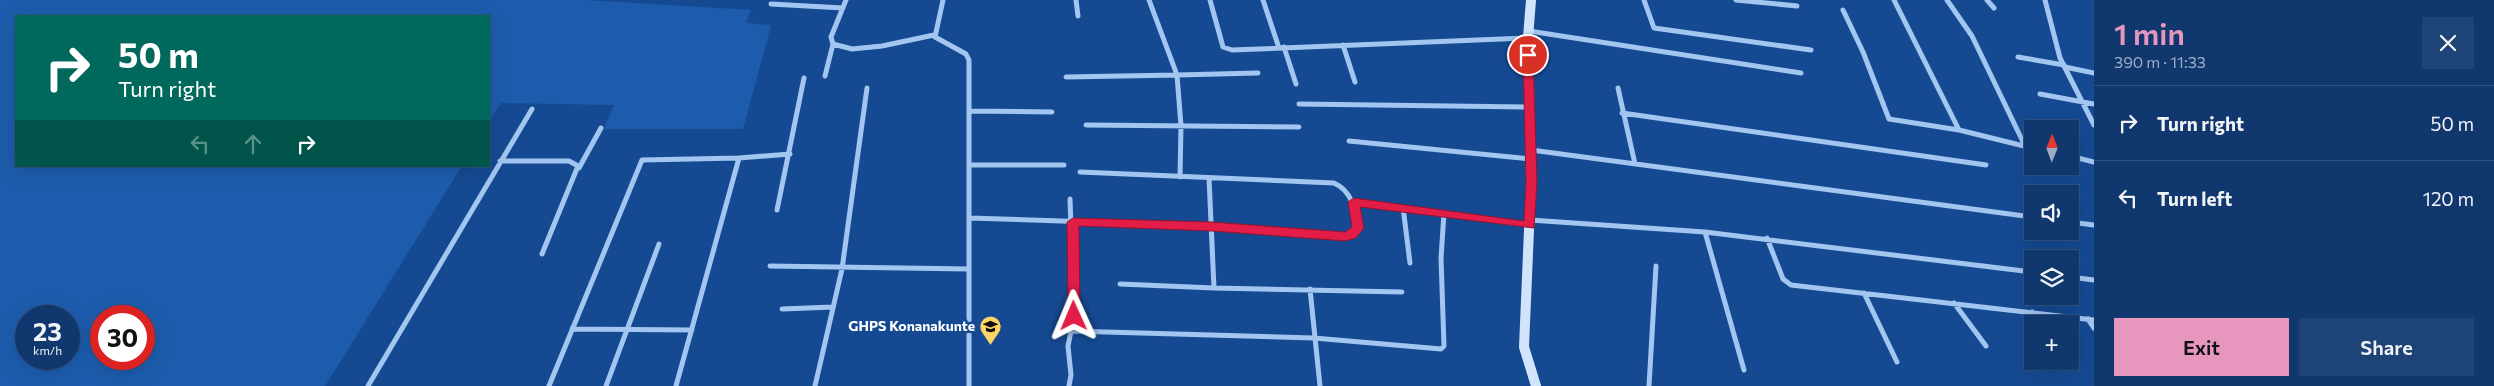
<!DOCTYPE html>
<html lang="en">
<head>
<meta charset="utf-8">
<style>
  body { margin:0; font-family:Commissioner,sans-serif; background:#1e4376; color:#f1f3f6; height:100vh; display:flex; flex-direction:column; font-size:19px; white-space:nowrap }
  * { box-sizing:border-box; margin:0 }
  p { font-size:16px; color:#9cacc2 }
  .icon { flex:none; width:28px; height:28px; fill:none; stroke:currentColor; stroke-width:2; stroke-linecap:round; stroke-linejoin:round }
  .map { position:relative; flex:1; overflow:hidden }
  .side { display:flex; flex-direction:column; background:#10386e; width:400px }
  .side>* { flex:none }
  .banner { position:absolute; left:15px; top:15px; width:475px; height:152px; border-radius:0px; box-shadow:0 5px 20px #0002,0 0 0 1px #305281; background:#00695c; color:#fff; overflow:hidden }
  .needle { width:32px; rotate:1deg }
  .buttons { position:absolute; left:2024px; top:120px; display:grid; gap:10px }
  .buttons a { display:grid; place-items:center; width:55px; height:55px; border-radius:0px; background:#10386e; box-shadow:0 5px 20px #0002,0 0 0 1px #305281; font-size:25px }
  .speed { position:absolute; left:15px; top:305px; display:flex; gap:10px; font-size:25px; font-weight:700; text-align:center }
  .speed>* { display:grid; place-content:center; width:65px; height:65px; border-radius:50%; background:#10386e; box-shadow:0 5px 20px #0002,0 0 0 1px #305281; line-height:1 }
  .speed small { font-size:12px; font-weight:400 }
  .speed .limit { border:8px solid #d22; background:#fff; color:#111 }
  .pin { position:absolute; display:grid; place-items:center; width:42px; height:42px; color:#fff; margin:-21px; border:2px solid #fff; border-radius:50%; box-shadow:0 1px 5px #0007 }
  .me { position:absolute; width:55px; margin:-28px; rotate:359deg; stroke-linejoin:round; filter:drop-shadow(0 0 4px #0008) }
  .turn { display:flex; align-items:center; gap:18px; height:105px; padding:0 20px; font-size:22px }
  .turn .icon { width:65px; height:65px; stroke-width:2.5 }
  .turn b { display:block; font-size:35px; line-height:42px }
  .lanes { display:flex; align-items:center; height:48px; padding:0 20px; background:#0003; justify-content:center; gap:25px; direction:ltr }
  .lanes .off { opacity:.35 }
  .round { display:grid; place-items:center; flex:none; width:52px; height:52px; border-radius:0px; background:#1e4376 }
  .overview { display:flex; align-items:center; justify-content:space-between; height:85px; padding:0 20px }
  h1 { font-size:30px; font-weight:600; line-height:38px; color:#e797bd }
  .button { display:flex; gap:10px; margin-top:auto; padding:10px 20px }
  .button a { flex:1; height:58px; border-radius:0px; background:#e797bd; color:#111; font-size:20px; font-weight:600; line-height:58px; text-align:center }
  .button a+a { background:#1e4376; color:#f1f3f6 }
  ul { padding:0; list-style:none }
  li { display:flex; align-items:center; gap:15px; height:75px; padding:0 20px; border-top:1px solid #305281 }
  li div { flex:1 }
  li b { display:block; font-size:19px }
  li em { font-style:normal }
  main { display:flex; flex:1; min-height:0 }
  .map>svg:first-child { display:block }
  .green { fill:#1d5cad; fill-rule:evenodd }
  .lines { fill:none; stroke-linecap:round; stroke-linejoin:round }
  .street { stroke:#a3c6f1; stroke-width:5 }
  .secondary { stroke:#d2e4fc; stroke-width:10 }
  .route { fill:#e11d48; stroke:#92132f }
  .labels { text-anchor:middle; stroke-width:5; stroke-linejoin:round; paint-order:stroke }
  .poi-label { font-size:14px; font-weight:bold; fill:#fff; stroke:#154a93; text-anchor:end }
</style>
</head>
<body>
<main>
<div class="map">
<svg width="2094" height="386" viewBox="0 0 2094 386">
  <rect width="100%" height="100%" fill="#154a93"/>
  <path class="green" d="M0 0H585L751 10 746 23 771 25 743 129H604L614 105 501 103 489 122V16H16V166H462L325 386H0ZM26 316H69V359H26ZM101 316H144V359H101Z"/>
  <g class="lines">
    <path class="street" d="M846 0 831 37 833 44 852 49 882 46 934 35
      M943 0 935 37 966 54 969 60V386
      M1076 0 1078 16
      M1210 0 1223 47 1232 50 1528 38
      M1263 0 1279 48
      M1644 0 1654 28 1811 50
      M1736 0 1797 6
      M1894 0 1959 130
      M1947 0 1972 36 2025 146
      M1987 0 1994 8
      M2045 0 2060 58 2094 125
      M771 4 843 8
      M1843 10 1863 52 1889 119 1959 130 2032 148
      M1529 31 1801 73
      M1343 45 1355 82
      M1284 47 1296 84
      M2018 57 2064 65
      M2065 67 2094 73
      M825 76 833 44
      M1066 77 1177 75 1149 0
      M1618 88 1635 164
      M2040 94 2094 104
      M1299 104 1529 107
      M969 111 1052 112
      M1622 113 1986 165
      M1086 125 1299 127
      M1349 141 1531 159
      M1531 150 2032 217
      M2070 156 2094 162
      M500 161H569L578 166 542 254
      M969 165H1064
      M579 168 601 128
      M1180 177 1181 126 1177 75 1258 73
      M1209 178 1214 288 1402 292
      M1354 202 1529 225
      M1403 207 1410 263
      M777 210 804 78
      M969 218 1212 226 1345 236 1352 235 1358 227C1355 209 1352 191 1334 183L1080 172
      M1530 220 1705 232 2032 272
      M2070 222 2094 225
      M1705 232 1744 370
      M1767 238 1783 279 1791 285 2094 320
      M770 266 969 269
      M2070 277 2094 280
      M1120 284 1214 288
      M1310 289 1320 386
      M1864 293 1897 362
      M1954 303 1986 346
      M782 309 833 307
      M2032 312 2041 324
      M2088 319 2094 328
      M572 329 692 330
      M1071 331 1314 338 1441 349 1444 346 1441 258 1444 213
      M368 386 532 109
      M549 386 642 160 739 158 790 154
      M606 386 659 244
      M676 386 739 158
      M815 386 842 269 867 88
      M1069 386 1071 375 1068 346 1074 316 1070 199
      M1649 386 1656 266"/>
    <path class="secondary" d="M1531 0 1528 38 1531 183 1524 347 1536 386"/>
  </g>
  <path class="route" d="M1528 52 1533 55 1537 183 1534 228 1360 207 1364 228 1356 238 1345 241 1212 231 1079 226 1080 316 1078 320H1069L1068 316 1067 222 1073 218 1212 222 1345 232 1352 227 1348 202 1354 198 1524 221 1526 183 1523 55Z"/>
  <defs>
    <symbol id="school-pin" viewBox="-11 -11 22 30"><path d="M0 17L-7.5 6A9.5 9.5 0 1 1 7.5 6Z" fill="#ffd464" stroke="#154a93"/><path d="M0-5L7-2L0 1L-7-2ZM-4 1L0 2.5L4 1V4Q0 6-4 4Z" fill="#111"/></symbol>
  </defs>
  <g fill-rule="evenodd">
    <use href="#school-pin" x="978" y="314" width="25" height="34"/>
  </g>
  <g class="labels">
    <g class="poi-label">
      <text x="975" y="331">GHPS Konanakunte</text>
    </g>
  </g>
</svg>
<div class="buttons">
<a><svg class="needle" viewBox="-14 -14 28 28"><path d="M0-13l5 13h-10z" fill="#e53935"/><path d="M0 13l5-13h-10z" fill="#9cacc2"/></svg></a>
<a><svg class="icon" aria-label="sound" viewBox="0 0 24 24"><path d="M4 9h4l5-4v14l-5-4H4zM17 9q2 3 0 6"/></svg></a>
<a><svg class="icon" aria-label="layers" viewBox="0 0 24 24"><path d="M12 4l9 5-9 5-9-5zM3 14l9 5 9-5"/></svg></a>
<a>+</a>
</div>
<div class="speed"><div>23<small>km/h</small></div><div class="limit">30</div></div>
<div class="pin" style="left:1528px;top:55px;background:#d93025"><svg class="icon" aria-label="arrive" viewBox="0 0 24 24"><path d="M6 21V4h12l-3 4 3 4H6"/></svg></div>
<svg class="me" style="left:1074px;top:316px" viewBox="-20 -20 40 40"><path d="M0-17L14 15 0 8-14 15z" fill="#e11d48" stroke="#fff" stroke-width="4"/></svg>
<div class="banner">
<div class="turn"><svg class="icon" aria-label="right" viewBox="0 0 24 24"><path d="M7 20v-9h11M14 6l5 5-5 5"/></svg><div><b>50 m</b>Turn right</div></div>
<div class="lanes"><svg class="icon off" aria-label="left" viewBox="0 0 24 24"><path d="M17 20v-9H6M10 6l-5 5 5 5"/></svg><svg class="icon off" aria-label="ahead" viewBox="0 0 24 24"><path d="M12 20V5M6 11l6-6 6 6"/></svg><svg class="icon" aria-label="right" viewBox="0 0 24 24"><path d="M7 20v-9h11M14 6l5 5-5 5"/></svg></div>
</div>
</div>
<section class="side">
<div class="overview"><div><h1>1 min</h1><p>390 m · 11:33</p></div><a class="round"><svg class="icon" aria-label="close" viewBox="0 0 24 24"><path d="M6 6l12 12M18 6L6 18"/></svg></a></div>
<ul>
<li><svg class="icon" aria-label="right" viewBox="0 0 24 24"><path d="M7 20v-9h11M14 6l5 5-5 5"/></svg><div><b>Turn right</b></div><em>50 m</em></li>
<li><svg class="icon" aria-label="left" viewBox="0 0 24 24"><path d="M17 20v-9H6M10 6l-5 5 5 5"/></svg><div><b>Turn left</b></div><em>120 m</em></li>
</ul>
<div class="button"><a>Exit</a><a>Share</a></div>
</section>
</main>
</body>
</html>
